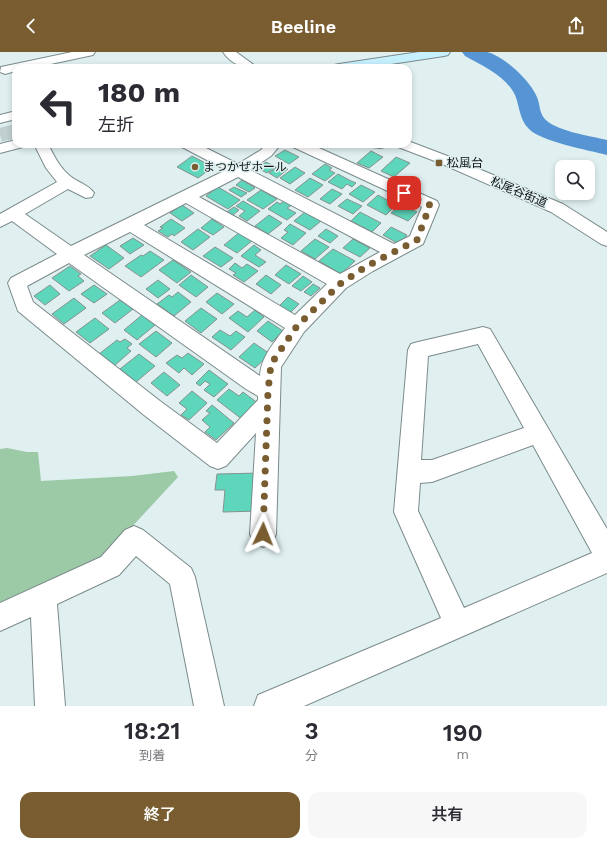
<!DOCTYPE html>
<html lang="ja">
<head>
<meta charset="utf-8">
<style>
  body { margin:0; font-family:"Work Sans","Noto Sans JP",sans-serif; background:#f7f7f7; color:#2b2b33; height:100vh; display:flex; flex-direction:column; font-size:15px; white-space:nowrap }
  * { box-sizing:border-box; margin:0 }
  p { font-size:13px; color:#7c7c81 }
  .icon { flex:none; width:22px; height:22px; fill:none; stroke:currentColor; stroke-width:2; stroke-linecap:round; stroke-linejoin:round }
  .map { position:relative; height:654px; overflow:hidden }
  .side { display:flex; flex-direction:column; background:#fff; flex:1 }
  .side>* { flex:none }
  .hud { position:absolute; left:12px; top:12px; width:400px; height:84px; border-radius:12px; box-shadow:0 2px 6px #0003; background:#fff; color:#2b2b33; overflow:hidden }
  .tools { position:absolute; left:555px; top:108px; display:grid; gap:8px }
  .tools a { display:grid; place-items:center; width:40px; height:40px; border-radius:8px; background:#fff; box-shadow:0 2px 6px #0003; font-size:20px }
  .pin { position:absolute; display:grid; place-items:center; width:34px; height:34px; color:#fff; margin:-17px; border-radius:8px; box-shadow:0 2px 6px #0006 }
  .me { position:absolute; width:44px; margin:-22px; rotate:2deg; stroke-linejoin:round; filter:drop-shadow(0 0 3px #0008) }
  .turn { display:flex; align-items:center; gap:14px; height:84px; padding:0 20px; font-size:18px }
  .turn .icon { width:52px; height:52px; stroke-width:2.5 }
  .turn b { display:block; font-size:28px; line-height:34px }
  .eta { display:flex; justify-content:space-evenly; align-items:center; height:68px; text-align:center }
  .eta b { font-size:24px; font-weight:600; line-height:28px }
  .action { display:flex; gap:8px; margin-top:auto; padding:8px 20px }
  .action a { flex:1; height:46px; border-radius:12px; background:#795d30; color:#fff; font-size:16px; font-weight:600; line-height:46px; text-align:center }
  .action a+a { background:#f7f7f7; color:#2b2b33 }
  header { display:flex; justify-content:space-between; align-items:center; height:52px; padding:0 20px; background:#795d30; color:#fff; font-size:18px; font-weight:600 }
  .map>svg:first-child { display:block }
  .green { fill:#9ccaa7 }
  .lines { fill:none; stroke-linecap:round; stroke-linejoin:round }
  .river { fill:#5694d3; fill-rule:evenodd }
  .building { fill:#5ed6bb; stroke:#85928e }
  .secondary-tunnel { stroke:#c0cfd0; stroke-width:14; stroke-dasharray:14 7; stroke-linecap:butt }
  .street-casing { stroke:#7b8a8a; stroke-width:2 }
  .secondary-casing { stroke:#7b8a8a; stroke-width:2 }
  .street { fill:#fff; fill-rule:evenodd }
  .secondary { fill:#c6f0fe; fill-rule:evenodd }
  .route { stroke:#795d30; stroke-width:7; stroke-dasharray:0 12.6 }
  .poi-dot { fill:#795d30; stroke:#e0f0f1; stroke-width:1.5 }
  .labels { text-anchor:middle; stroke-width:3; stroke-linejoin:round; paint-order:stroke }
  .far-poi-label { font-size:12px; fill:#0d1212; stroke:#e0f0f1; text-anchor:start }
  .far-street-label { font-size:12px; fill:#0d1212; stroke:#e0f0f1 }
</style>
</head>
<body>
<header><svg class="icon" aria-label="back" viewBox="0 0 24 24"><path d="M15 5l-7 7 7 7"/></svg>Beeline<svg class="icon" aria-label="share" viewBox="0 0 24 24"><path d="M12 15V3M7 8l5-5 5 5M5 13v7h14v-7"/></svg></header>
<div class="map">
<svg width="607" height="654" viewBox="0 0 607 654">
  <rect width="100%" height="100%" fill="#e0f0f1"/>
  <path class="green" d="M7 396 27 400H38L41 429 132 424 174 419 178 425 104 505 0 553V397Z"/>
  <g class="lines">
    <path class="river" d="M462 0C470 0 479 0 487 0 504 4 529 28 536 43 540 50 539 60 544 66 554 79 591 84 607 88V103C588 98 542 90 529 77 519 67 520 55 515 43 506 24 483 14 465 4Z"/>
  </g>
  <path class="building" d="M285 98 299 105 289 112 275 104Z
    M371 99 383 105 369 116 357 111Z
    M192 104 213 115 198 126 177 115Z
    M396 105 410 111 394 125 381 119Z
    M266 110 276 115 267 121 257 116Z
    M325 112 332 116 329 118 335 121 325 129 312 122Z
    M280 113 288 117 277 126 269 121Z
    M295 115 305 121 290 132 280 126Z
    M338 122 351 129 356 131 352 135 347 132 342 137 328 130Z
    M310 126 323 133 308 145 295 138Z
    M242 128 255 136 249 140 236 133Z
    M361 133 375 140 363 150 349 142Z
    M218 135 240 148 228 157 206 144Z
    M234 135 247 141 241 145 229 138Z
    M332 137 342 142 330 152 320 147Z
    M261 138 277 147 263 157 247 148Z
    M378 143 396 153 386 163 367 153Z
    M347 147 362 154 353 162 338 154Z
    M243 149 260 159 247 169 239 164 245 159 236 154Z
    M284 149 292 153 287 156 296 161 287 168 268 157 277 150 280 152Z
    M401 152 417 160 408 169 391 161Z
    M182 153 194 161 182 169 170 161Z
    M234 155 239 158 233 163 227 160Z
    M305 160 321 169 310 178 294 169Z
    M360 160 381 171 372 180 351 169Z
    M269 163 282 171 268 182 255 174Z
    M171 167 185 176 174 184 172 182 168 185 158 179 163 176 160 175Z
    M212 167 224 175 213 183 201 176Z
    M290 172 306 181 293 193 281 186 288 180 284 178Z
    M391 175 407 183 399 192 383 183Z
    M198 177 210 185 193 198 181 190Z
    M326 177 338 184 330 191 318 184Z
    M240 180 253 188 237 201 224 193Z
    M133 186 144 193 130 202 120 194Z
    M315 187 329 195 315 207 301 199Z
    M353 187 370 196 360 205 343 196Z
    M106 193 124 206 109 217 90 204Z
    M254 193 261 198 255 203 266 210 259 215 241 204Z
    M215 195 233 206 221 215 203 204Z
    M333 197 355 209 341 222 319 209Z
    M150 199 164 208 141 225 125 214 141 203 143 204Z
    M173 208 191 220 177 231 159 218Z
    M235 211 242 216 247 212 258 219 244 230 233 223 236 221 229 217Z
    M286 213 301 222 289 232 275 223Z
    M70 214 81 222 78 224 84 229 69 239 52 226Z
    M191 223 208 235 196 245 179 233Z
    M266 223 281 233 271 242 256 232Z
    M303 224 312 230 301 239 292 234Z
    M158 228 170 237 158 246 146 237Z
    M313 232 320 236 311 244 304 240Z
    M50 233 60 242 45 253 34 244Z
    M94 233 107 242 94 251 81 242Z
    M178 240 191 250 174 264 157 252 169 243 172 245Z
    M217 241 234 252 222 262 206 250Z
    M288 245 299 252 289 262 278 255Z
    M74 246 86 256 64 272 52 262Z
    M120 248 133 257 115 271 102 261Z
    M201 256 217 267 201 281 185 269Z
    M255 258 264 265 248 280 229 266 238 259 247 265Z
    M142 263 155 273 137 288 124 278Z
    M95 266 109 277 90 291 76 280Z
    M268 269 283 279 272 290 257 279Z
    M220 278 230 284 236 279 245 285 231 298 212 285Z
    M156 279 172 291 156 305 139 292Z
    M125 287 132 292 127 296 131 299 114 314 99 302 117 288 120 290Z
    M254 291 270 302 255 316 239 305Z
    M188 301 204 312 192 323 184 316 179 321 166 311 177 303 182 306Z
    M139 302 155 314 136 330 120 317Z
    M209 318 228 332 214 345 204 338 210 332 205 329 200 334 196 331Z
    M164 320 180 333 167 344 151 331Z
    M229 337 239 344 243 340 259 352 243 368 217 348Z
    M192 339 207 351 189 368 181 363 187 357 179 351Z
    M212 353 234 371 216 388 205 380 210 375 202 368 210 361 206 359Z
    M261 421 260 459 223 460 225 438H215L217 422Z"/>
  <g class="lines">
    <path class="secondary-tunnel" d="M0 83 16 79"/>
    <defs>
      <path id="street" d="M72 0H95L93 3 32 16H16V19L5 22 0 20 1 15Z
        M223 0H236L258 16C243 16 232 13 223 0Z
        M16 59V67L0 71V63Z
        M16 88V92H25L23 95 0 101V92Z
        M408 89 450 105 563 152 607 180V194L601 192 551 160 440 111 398 95 396 92H408Z
        M34 92H48C54 104 60 116 70 124 77 130 89 133 94 141L92 145 86 146 68 137 25 162 71 194 226 118 182 95 180 92H198L238 112 261 98 266 92H281L271 104 250 118 394 192 410 184 422 155 293 95 291 92H310L437 149 439 153 423 192 373 219 346 236 304 280 281 315 276 482 272 491 263 495 254 491 250 482 256 381 226 414 218 417 210 414 144 363 18 259 8 231 11 226 57 202 12 169 0 175V162L57 130 46 116ZM238 125 380 200 340 222 199 145ZM186 151 327 232 295 263 144 173ZM130 180 285 276C274 291 261 305 260 324L84 203ZM69 211 246 337 258 344V348L217 391 160 349 33 250 27 234Z
        M370 92H387L385 95 380 96 372 95Z
        M483 275 490 277 607 477V521L304 654H254L258 643 441 566 394 460 408 298 411 292 418 290ZM478 292 524 376 432 408H421L428 304ZM533 393 592 501 464 556 418 459 420 431 432 430Z
        M134 474 143 478 191 516 195 525 224 654H194L170 532 136 504 119 523 57 552 65 654H35L31 565 0 579V551L101 505 125 478Z"/>
      <path id="secondary" d="M419 0H450L448 3 444 4 365 16H332L334 13 339 12Z"/>
    </defs>
    <use href="#street" class="street-casing"/>
    <use href="#secondary" class="secondary-casing"/>
    <use href="#street" class="street"/>
    <use href="#secondary" class="secondary"/>
  </g>
  <g class="lines">
    <path class="route" d="M263 482 268 339 271 312 297 274 340 232 367 214 417 188 430 153 404 141"/>
  </g>
  <g class="poi-dot">
    <rect x="435" y="107" width="8" height="8" rx="2"/>
    <circle cx="195" cy="115" r="4"/>
  </g>
  <g class="labels">
    <g class="far-poi-label">
      <text x="447" y="115">松風台</text>
      <text x="203" y="119">まつかぜホール</text>
    </g>
    <g class="far-street-label">
      <text transform="translate(519 140) rotate(23)" y="4">松尾谷街道</text>
    </g>
  </g>
</svg>
<div class="tools">
<a><svg class="icon" aria-label="search" viewBox="0 0 24 24"><circle cx="10" cy="10" r="6"/><path d="M15 15l6 6"/></svg></a>
</div>
<div class="pin" style="left:404px;top:141px;background:#d93025"><svg class="icon" aria-label="arrive" viewBox="0 0 24 24"><path d="M6 21V4h12l-3 4 3 4H6"/></svg></div>
<svg class="me" style="left:263px;top:482px" viewBox="-20 -20 40 40"><path d="M0-17L14 15 0 8-14 15z" fill="#795d30" stroke="#fff" stroke-width="4"/></svg>
<div class="hud">
<div class="turn"><svg class="icon" aria-label="left" viewBox="0 0 24 24"><path d="M17 20v-9H6M10 6l-5 5 5 5"/></svg><div><b>180 m</b>左折</div></div>
</div>
</div>
<section class="side">
<div class="eta">
<div><b>18:21</b><p>到着</p></div>
<div><b>3</b><p>分</p></div>
<div><b>190</b><p>m</p></div>
</div>
<div class="action"><a>終了</a><a>共有</a></div>
</section>
</body>
</html>
